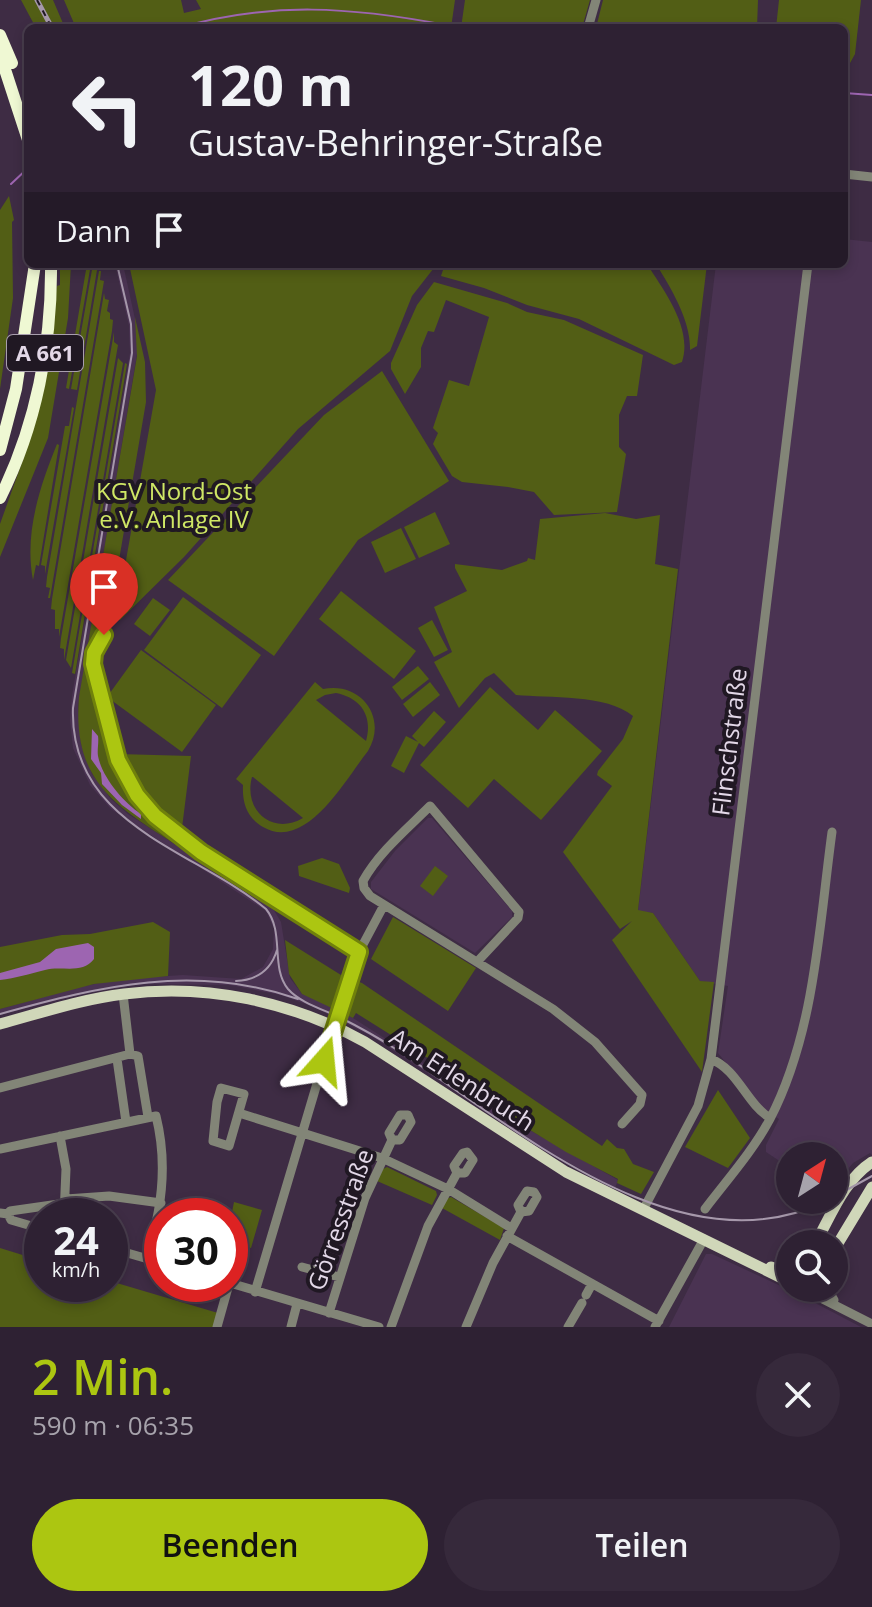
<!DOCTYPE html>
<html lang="de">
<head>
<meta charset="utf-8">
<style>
  body { margin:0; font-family:"Open Sans",sans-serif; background:#36293b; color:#f1f3f6; height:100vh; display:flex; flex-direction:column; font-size:30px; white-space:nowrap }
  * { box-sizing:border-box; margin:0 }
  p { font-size:26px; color:#a7a3ac }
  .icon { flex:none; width:44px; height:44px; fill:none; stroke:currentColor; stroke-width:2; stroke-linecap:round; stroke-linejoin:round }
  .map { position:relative; height:1327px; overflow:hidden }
  .details { display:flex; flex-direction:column; background:#2e2133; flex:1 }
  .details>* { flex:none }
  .banner { position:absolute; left:24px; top:24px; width:824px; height:244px; border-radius:12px; box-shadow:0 4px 12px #0003,0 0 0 2px #493e4e; background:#2e2133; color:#f1f3f6; overflow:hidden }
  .needle { width:52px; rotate:36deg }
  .buttons { position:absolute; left:776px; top:1142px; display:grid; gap:16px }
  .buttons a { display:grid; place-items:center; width:72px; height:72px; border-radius:50%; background:#2e2133; box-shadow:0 4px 12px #0003,0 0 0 2px #493e4e; font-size:40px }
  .speed { position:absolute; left:24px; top:1198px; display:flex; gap:16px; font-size:40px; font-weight:700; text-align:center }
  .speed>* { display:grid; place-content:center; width:104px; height:104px; border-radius:50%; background:#2e2133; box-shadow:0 4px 12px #0003,0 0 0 2px #493e4e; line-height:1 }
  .speed small { font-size:20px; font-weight:400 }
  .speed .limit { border:12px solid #d22; background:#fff; color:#111 }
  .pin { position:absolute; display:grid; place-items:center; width:68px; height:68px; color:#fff; margin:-82px -34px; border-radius:50% 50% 50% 0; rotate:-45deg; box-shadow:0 0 8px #0007 }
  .pin .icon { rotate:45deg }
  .me { position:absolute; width:88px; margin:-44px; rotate:18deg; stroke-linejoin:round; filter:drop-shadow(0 0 6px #0008) }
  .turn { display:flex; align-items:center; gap:28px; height:168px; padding:0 32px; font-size:36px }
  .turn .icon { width:104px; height:104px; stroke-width:2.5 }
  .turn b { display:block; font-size:56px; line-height:68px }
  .then { display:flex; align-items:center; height:76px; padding:0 32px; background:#0003; gap:16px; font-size:30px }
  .round { display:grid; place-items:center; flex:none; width:84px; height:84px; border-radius:42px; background:#36293b }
  .headline { display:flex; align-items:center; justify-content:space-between; height:136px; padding:0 32px }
  h1 { font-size:48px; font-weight:600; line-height:60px; color:#acc611 }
  .button { display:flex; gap:16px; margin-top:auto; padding:16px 32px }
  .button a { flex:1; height:92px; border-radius:48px; background:#acc611; color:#111; font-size:32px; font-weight:600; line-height:92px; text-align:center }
  .button a+a { background:#36293b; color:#f1f3f6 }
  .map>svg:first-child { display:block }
  .built { fill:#4a3352 }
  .green { fill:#525e15; fill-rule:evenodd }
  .water { fill:#9d65b1 }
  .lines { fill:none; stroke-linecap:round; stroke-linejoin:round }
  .stream { stroke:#9d65b1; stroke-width:2 }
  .minor { stroke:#828577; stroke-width:9 }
  .major { stroke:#d0d7b9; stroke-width:11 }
  .highway { stroke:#eff8d3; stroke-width:12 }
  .tram { stroke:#a698ab; stroke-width:2 }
  .rail-casing { stroke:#a698ab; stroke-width:5 }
  .rail { stroke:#201823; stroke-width:2; stroke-dasharray:6; stroke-linecap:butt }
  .route-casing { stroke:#70810b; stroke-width:20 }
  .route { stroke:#acc611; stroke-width:14 }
  .labels { text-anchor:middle; stroke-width:8; stroke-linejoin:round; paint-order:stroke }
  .shield { fill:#201823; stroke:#a89ead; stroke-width:2 }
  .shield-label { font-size:22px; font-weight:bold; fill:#e3d8e8 }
  .park-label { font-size:24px; fill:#cfe765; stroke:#201823 }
  .street-label { font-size:24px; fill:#e3d8e8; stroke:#201823 }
</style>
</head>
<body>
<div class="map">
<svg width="872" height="1327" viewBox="0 0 872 1327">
  <rect width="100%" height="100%" fill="#3e2c44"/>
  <path class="built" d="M844 239 872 242V1155L870 1153 853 1163 834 1186V1156H790V1168L766 1152V1145L779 1119 763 1109 718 1053 728 986 700 981 653 913 638 911 716 264H844Z
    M115 264H123L137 328 138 348 78 706 81 744 92 774 111 799 128 814 272 907 281 922 290 978 302 994 315 998 353 1018 510 1119 618 1180 615 1188 540 1147 373 1037 314 1007 281 995 230 985 139 984 89 992 0 1015V1009L79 987 122 979 183 975 241 979 263 967 273 949 274 929 266 911 111 809 90 785 73 748 70 720 72 696 130 353 129 326Z
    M428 818H432L512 911V917L475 953 371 889V882L395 851Z
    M706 1254H712L800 1295 861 1327H669Z"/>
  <path class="green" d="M21 0H53L65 28H36Z
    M64 0H181L184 13 201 9 196 0H455L451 28H76Z
    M465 0H590L582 28H461Z
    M603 0H758L757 28H596Z
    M779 0H861L855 54 844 74 847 60 844 59V28H776Z
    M9 196 14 220 12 222 13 298 0 389V210Z
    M60 264H71L68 318 48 438 0 557V524L24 457 57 286 60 285Z
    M87 264H91L69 389 66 388Z
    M93 264H98L77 390 71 389Z
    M129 264H437L412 296 390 351 298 429 184 557 120 620 116 617 156 390Z
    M445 264H647C664 291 693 328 682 362L674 365 579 319 527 305 484 288 441 276Z
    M656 264H707L697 346 690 350C691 321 671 288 656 264Z
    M99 271H101L100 280 104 281 102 293 50 598H48L50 588 46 587 47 577Z
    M434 282 507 303 527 312 564 320 643 355 637 396H627L619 415V447L626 454 617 512 554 515 534 492 508 487 462 482 452 476 433 444 438 433 433 428 449 380 469 386 489 317 446 300 434 332 428 331 421 348V367L405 394 391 369V363L417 305Z
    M104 293 105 299 109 300 107 311 110 313V319L113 320 112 331 59 637V629H55V610L51 609 52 599Z
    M135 317 145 362 146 402 110 613 88 657 105 740 117 772 143 811 180 843 178 846C115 806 72 781 79 697L137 356Z
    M114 332V342L118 345 64 660V649L60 648 61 638Z
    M118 358 123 363 71 668 66 660Z
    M125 363 127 364 75 674 72 673Z
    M382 371 449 481 358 540 274 656 168 580 324 415Z
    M72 407 74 408 45 574V566L41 565 65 426H69Z
    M57 444 59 445 39 566 36 565 33 580C24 533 40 486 57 444Z
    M435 512 450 544 419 558 404 527Z
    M605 513 636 519 660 515 655 564 678 569 638 910 653 913 700 981 714 982 702 1072 612 940 632 921 620 929 563 852 612 786 597 775 598 771 623 739 633 716C607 694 548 698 516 695L494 673 485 678 459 708 434 662 452 652 434 607 467 591 455 568V564L502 570 527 561 528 558 535 560 540 519Z
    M401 528 416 559 385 573 371 542Z
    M341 591 416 651 394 679 319 619Z
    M183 597 261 655 222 708 144 650Z
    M153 598 170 610 150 636 134 624Z
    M432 620 448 650 434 657 418 628Z
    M141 650 216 705 182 752 107 697Z
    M418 666 429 679 402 700 392 687Z
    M315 682 323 689C361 681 388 718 368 751 345 780 306 852 263 827 247 818 242 803 243 785L236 779ZM336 693C361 698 373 716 366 741L316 700 325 695ZM252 777H253L303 818C272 836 243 810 252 777Z
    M430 682 440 695 413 717 403 704Z
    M490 687 538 730 555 710 602 751 541 820 494 779 468 808 420 765Z
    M434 711 446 722 424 747 419 743 404 773 391 766 406 736 418 742 412 736Z
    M118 754 191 756 181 836 134 787Z
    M322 858 339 864 350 888 349 893 299 876 298 866Z
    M435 866 448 876 433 896 420 886Z
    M393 917 476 968 448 1011 371 959Z
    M153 922 170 932 168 976 94 984 0 1009V947L62 935 90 934Z
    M285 940 341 975 362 983 602 1146 607 1139 617 1148 624 1149 633 1164 654 1172 641 1194 617 1183 618 1179 566 1152 473 1095 477 1089 356 1013 353 1018 302 994 289 974Z
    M718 1090 750 1138 728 1168 685 1147Z
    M387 1167 436 1191 437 1195 432 1205 377 1181 383 1169Z
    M451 1197 504 1228 500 1240 442 1208 446 1199Z
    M234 1202 262 1210 251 1248 231 1242 237 1224 230 1222Z
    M0 1248 42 1261V1284H110V1281L218 1313 214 1327H0Z"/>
  <path class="water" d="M92 729 98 736C99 742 97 750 98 756 102 777 123 802 141 814V819L122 805 102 784 101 773 91 759Z
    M88 943 94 947V959C82 975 61 965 45 970 29 974 16 978 0 980V973L40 962 56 949Z"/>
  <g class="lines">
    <path class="stream" d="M178 28C271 1 352 7 446 25
      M844 93 872 95
      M11 184 28 168"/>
    <path class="minor" d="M588 28 596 0
      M844 174 872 177
      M104 635 94 653 93 664 113 748 130 785 146 806 184 841 359 952
      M477 962 518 918 519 912 430 806C407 829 379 852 363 881L364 888 370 896 553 1009 595 1042 642 1095 640 1104 622 1124
      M123 994 130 1054 138 1056 148 1117
      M117 1059 126 1122
      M711 1059C738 1070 746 1103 770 1118
      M324 1061 359 952 384 905
      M0 1088 130 1054
      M221 1088 244 1094 229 1146 213 1141 217 1102Z
      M239 1113 382 1158 448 1189 511 1228
      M60 1136 66 1169 64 1216
      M0 1149 156 1116C168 1164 162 1212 146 1258
      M467 1152 473 1160 465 1173H457L454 1166 463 1153Z
      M66 1199 109 1196 161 1203
      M705 1209C727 1180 753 1151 770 1119 815 1032 819 927 832 832
      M643 1210 698 1106 711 1059 808 264
      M0 1213 8 1214 10 1211 66 1203
      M8 1214 11 1220 42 1229
      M507 1236 659 1321
      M110 1248 162 1263
      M302 1267 339 1277
      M230 1283 379 1327
      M801 1288 872 1324
      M827 1288 834 1300
      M255 1292 321 1070
      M586 1295 592 1284
      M329 1313 365 1198 392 1140 389 1133 400 1115H408L411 1122 400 1140H392
      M217 1327 229 1284
      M291 1327 297 1304
      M391 1327 428 1226 457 1173
      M466 1327 493 1263 521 1212 518 1205 527 1191 534 1192 537 1197 529 1211 521 1212
      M568 1327 582 1303
      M655 1327 704 1239"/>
    <path class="major" d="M0 1024C41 1013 82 999 124 994 207 983 293 1002 365 1042L566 1172 790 1282
      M815 1244C831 1216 844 1180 872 1162
      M834 1250 872 1187
      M771 1267 783 1271 790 1269"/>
    <path class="highway" d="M0 35 12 63
      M0 54 28 140
      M0 450 16 389 35 264
      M0 498C36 426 52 344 51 264"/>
    <path class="tram" d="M117 264 131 324 132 353 73 708C69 825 193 849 266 909 285 932 270 967 288 989 300 1003 325 1010 341 1018 359 1027 377 1037 394 1048 513 1125 680 1275 828 1200
      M236 981C257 980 271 970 277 950
      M0 1014C101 986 195 963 298 999
      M834 1197 872 1176"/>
    <defs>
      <path id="rail" d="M37 0 52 28"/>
    </defs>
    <use href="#rail" class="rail-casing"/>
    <use href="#rail" class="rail"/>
  </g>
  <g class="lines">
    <defs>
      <path id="route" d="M104 635 94 653 93 664 118 760 137 795 155 816 201 852 359 952 324 1061"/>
    </defs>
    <use href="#route" class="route-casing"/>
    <use href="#route" class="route"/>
  </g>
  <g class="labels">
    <rect class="shield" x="7" y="335" width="76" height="36" rx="6"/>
    <g class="shield-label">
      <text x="45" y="361">A 661</text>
    </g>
    <g class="park-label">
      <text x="174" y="500">KGV Nord-Ost<tspan x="174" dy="28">e.V. Anlage IV</tspan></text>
    </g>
    <g class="street-label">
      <text transform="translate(730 742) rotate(-83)" y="8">Flinschstraße</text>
      <text transform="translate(462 1080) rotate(33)" y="8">Am Erlenbruch</text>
      <text transform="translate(341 1220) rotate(-70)" y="8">Görresstraße</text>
    </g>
  </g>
</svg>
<div class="buttons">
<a><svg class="needle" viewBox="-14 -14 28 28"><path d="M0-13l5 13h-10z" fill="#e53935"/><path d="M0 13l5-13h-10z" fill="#a7a3ac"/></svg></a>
<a><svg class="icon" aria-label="search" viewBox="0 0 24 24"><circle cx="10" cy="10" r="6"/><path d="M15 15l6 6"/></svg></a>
</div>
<div class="speed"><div>24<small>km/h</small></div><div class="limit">30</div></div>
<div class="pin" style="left:104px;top:635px;background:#d93025"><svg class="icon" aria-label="arrive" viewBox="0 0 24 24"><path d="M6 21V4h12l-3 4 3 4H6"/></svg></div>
<svg class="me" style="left:324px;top:1061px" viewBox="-20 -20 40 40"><path d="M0-17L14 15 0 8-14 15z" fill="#acc611" stroke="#fff" stroke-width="4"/></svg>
<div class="banner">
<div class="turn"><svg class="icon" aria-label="left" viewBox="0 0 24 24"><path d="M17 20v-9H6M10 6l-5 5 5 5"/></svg><div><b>120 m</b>Gustav-Behringer-Straße</div></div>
<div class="then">Dann<svg class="icon" aria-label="arrive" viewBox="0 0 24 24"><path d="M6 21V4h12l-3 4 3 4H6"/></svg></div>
</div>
</div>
<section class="details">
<div class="headline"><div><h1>2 Min.</h1><p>590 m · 06:35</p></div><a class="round"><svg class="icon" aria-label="close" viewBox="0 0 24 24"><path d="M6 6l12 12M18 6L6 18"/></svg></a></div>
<div class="button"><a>Beenden</a><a>Teilen</a></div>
</section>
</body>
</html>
